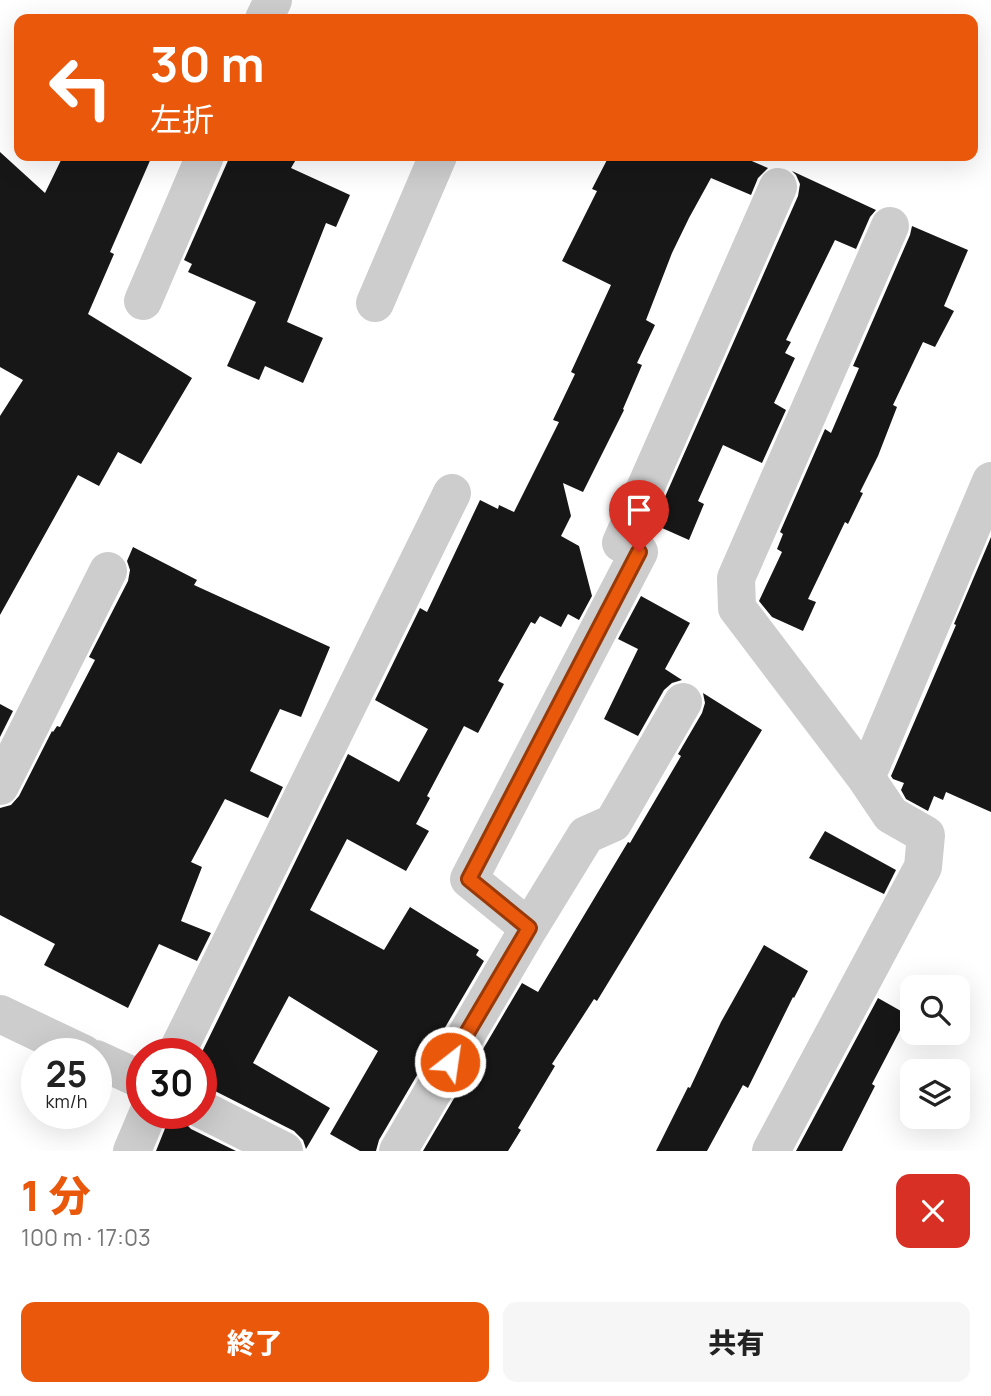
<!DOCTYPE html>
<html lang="ja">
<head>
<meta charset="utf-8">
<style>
  body { margin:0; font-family:Manrope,"Noto Sans JP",sans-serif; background:#f6f6f6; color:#222; height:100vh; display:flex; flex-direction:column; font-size:26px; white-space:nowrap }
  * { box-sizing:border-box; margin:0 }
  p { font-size:23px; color:#767676 }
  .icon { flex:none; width:38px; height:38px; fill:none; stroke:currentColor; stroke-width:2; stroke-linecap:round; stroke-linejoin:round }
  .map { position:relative; height:1151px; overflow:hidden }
  .details { display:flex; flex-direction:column; background:#fff; flex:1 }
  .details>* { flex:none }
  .banner { position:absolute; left:14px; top:14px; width:964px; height:147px; border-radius:14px; box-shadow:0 7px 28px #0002; background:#ea580c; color:#fff; overflow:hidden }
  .fabs { position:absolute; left:900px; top:975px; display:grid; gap:14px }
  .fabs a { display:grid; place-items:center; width:70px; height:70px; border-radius:14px; background:#fff; box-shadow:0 7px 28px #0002; font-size:35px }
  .speed { position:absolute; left:21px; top:1038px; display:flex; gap:14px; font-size:35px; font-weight:700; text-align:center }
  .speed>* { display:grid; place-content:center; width:91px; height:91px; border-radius:50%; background:#fff; box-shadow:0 7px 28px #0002; line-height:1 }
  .speed small { font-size:18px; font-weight:400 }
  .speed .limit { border:10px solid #d22; background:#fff; color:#111 }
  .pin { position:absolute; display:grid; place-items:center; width:60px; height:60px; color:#fff; margin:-72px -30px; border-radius:50% 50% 50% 0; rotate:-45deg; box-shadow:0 0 7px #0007 }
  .pin .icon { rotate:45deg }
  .me { position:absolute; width:77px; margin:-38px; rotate:30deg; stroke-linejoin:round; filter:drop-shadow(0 0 5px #0008) }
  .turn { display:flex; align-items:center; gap:24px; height:147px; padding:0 21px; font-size:32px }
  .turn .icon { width:91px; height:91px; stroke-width:2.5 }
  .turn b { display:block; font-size:49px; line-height:60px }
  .round { display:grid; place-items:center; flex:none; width:74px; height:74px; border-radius:14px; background:#f6f6f6 }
  .summary { display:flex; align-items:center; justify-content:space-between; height:119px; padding:0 21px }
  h1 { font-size:42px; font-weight:800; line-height:52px; color:#ea580c }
  .action { display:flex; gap:14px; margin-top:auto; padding:14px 21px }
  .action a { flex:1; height:80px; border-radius:14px; background:#ea580c; color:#fff; font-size:28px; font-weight:800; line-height:80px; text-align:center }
  .action a+a { background:#f6f6f6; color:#222 }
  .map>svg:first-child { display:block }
  .building { fill:#171717 }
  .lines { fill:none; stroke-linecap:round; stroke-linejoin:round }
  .minor { stroke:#cdcdcd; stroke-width:38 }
  .route-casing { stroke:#983908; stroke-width:18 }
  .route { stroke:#ea580c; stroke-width:12 }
</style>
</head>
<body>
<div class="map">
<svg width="991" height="1151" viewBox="0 0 991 1151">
  <rect width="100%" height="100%" fill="#fff"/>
  <path class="building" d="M0 152 45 193 63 156H152L110 252 114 254 88 314 192 378 141 464 118 452 99 486 78 475 0 615V416L23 380 0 367Z
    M230 156H298L291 168 350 195 336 227 326 223 287 322 323 338 303 383 265 366 259 380 227 366 256 302 188 272 192 264 184 260Z
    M609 156H740L768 168 758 178 751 195 711 178 689 218 672 253 646 320 655 325 637 363 642 365 623 409 624 410 583 492 563 483 571 516 561 536 579 546 592 596 579 620 568 614 561 627 540 616 535 624 531 622 498 681 504 684 478 733 464 726 427 796 430 798 416 824 429 831 406 871 347 839 310 910 384 950 410 907 479 950 476 955 484 961 379 1140 376 1151H360L330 1134 378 1051 289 996 253 1063 330 1108 306 1149 303 1140 294 1131 211 1089 201 1087V1054L348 754 399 782 428 729 375 700 420 608 427 612 480 500 498 509 499 505 514 512 559 422 553 420 575 374 571 372 611 285 562 261 597 191 592 189Z
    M792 171 876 210 870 217 856 249 835 240 786 340 791 342 785 353 795 358 774 403 786 410 762 463 723 445 698 501 704 504 689 540 653 524 798 196 800 184 796 175Z
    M912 226 968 250 944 306 954 311 935 347 923 342 893 405 897 407 878 456 860 492 863 493 848 524 845 522 808 599 816 602 803 631 772 617 759 601 782 552 777 549 783 534 780 532 825 429 831 433 859 368 853 366 910 235Z
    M991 537V812L946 792 943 800 934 796 928 811 906 799 901 790 904 783 893 779 891 776 956 625 954 624Z
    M133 547 197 580 194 585 330 647 301 717 280 709 250 771 283 787 268 818 225 799 191 862 202 867 181 921 211 933 197 961 159 944 128 1008 44 965 55 944 0 915V808L11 805 19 796 52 731 53 732 57 726 60 727 95 660 89 657 128 581 130 570 127 561Z
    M641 596 690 623 665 669 682 680 672 683 664 690 638 736 604 719 638 649 618 639Z
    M703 693 762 730 597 1001 594 999 552 1064 555 1066 518 1128 521 1130 508 1151H423L522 983 538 992 628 842 630 843 681 756 678 754 702 713 705 703Z
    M0 704 13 711 0 737Z
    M825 831 896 870 884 894 809 858Z
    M764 945 808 971 794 998 793 997 748 1088 743 1085 707 1151H656L688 1087 690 1088 721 1022Z
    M878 998 908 1015 872 1084 875 1086 842 1151H796Z
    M169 1113H180L183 1121 191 1129 236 1151H156L168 1121Z"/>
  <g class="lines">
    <path class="minor" d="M264 19 273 0
      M143 301 205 156
      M375 303 438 156
      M866 778 991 481
      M0 786 108 571
      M529 928 586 835 613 823 683 702
      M0 1014 84 1054
      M176 1054 452 493
      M96 1059 142 1080
      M201 1109 284 1151
      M132 1151 148 1113
      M398 1151 529 928 469 879 639 552 621 543 778 187
      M771 1151 923 867 926 835 891 815 866 778 737 608 736 578 890 226"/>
  </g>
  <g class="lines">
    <defs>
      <path id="route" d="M450 1062 529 928 469 879 639 552"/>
    </defs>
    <use href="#route" class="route-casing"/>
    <use href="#route" class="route"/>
  </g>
</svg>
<div class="fabs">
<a><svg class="icon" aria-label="search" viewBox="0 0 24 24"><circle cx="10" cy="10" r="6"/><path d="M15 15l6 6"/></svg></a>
<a><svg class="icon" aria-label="layers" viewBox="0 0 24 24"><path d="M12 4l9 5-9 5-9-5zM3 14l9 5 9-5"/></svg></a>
</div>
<div class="speed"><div>25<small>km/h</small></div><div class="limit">30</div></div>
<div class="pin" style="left:639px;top:552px;background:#d93025"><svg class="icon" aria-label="arrive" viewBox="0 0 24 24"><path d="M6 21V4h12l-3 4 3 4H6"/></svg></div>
<svg class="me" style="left:450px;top:1062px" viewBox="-20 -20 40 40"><circle r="17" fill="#ea580c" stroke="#fff" stroke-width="3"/><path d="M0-11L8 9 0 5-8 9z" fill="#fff"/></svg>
<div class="banner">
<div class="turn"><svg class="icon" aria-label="left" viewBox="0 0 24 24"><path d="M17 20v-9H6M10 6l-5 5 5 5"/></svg><div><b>30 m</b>左折</div></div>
</div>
</div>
<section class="details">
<div class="summary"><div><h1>1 分</h1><p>100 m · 17:03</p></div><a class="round" style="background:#d93025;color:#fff"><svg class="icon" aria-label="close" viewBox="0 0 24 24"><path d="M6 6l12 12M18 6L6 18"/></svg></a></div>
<div class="action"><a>終了</a><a>共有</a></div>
</section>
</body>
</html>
